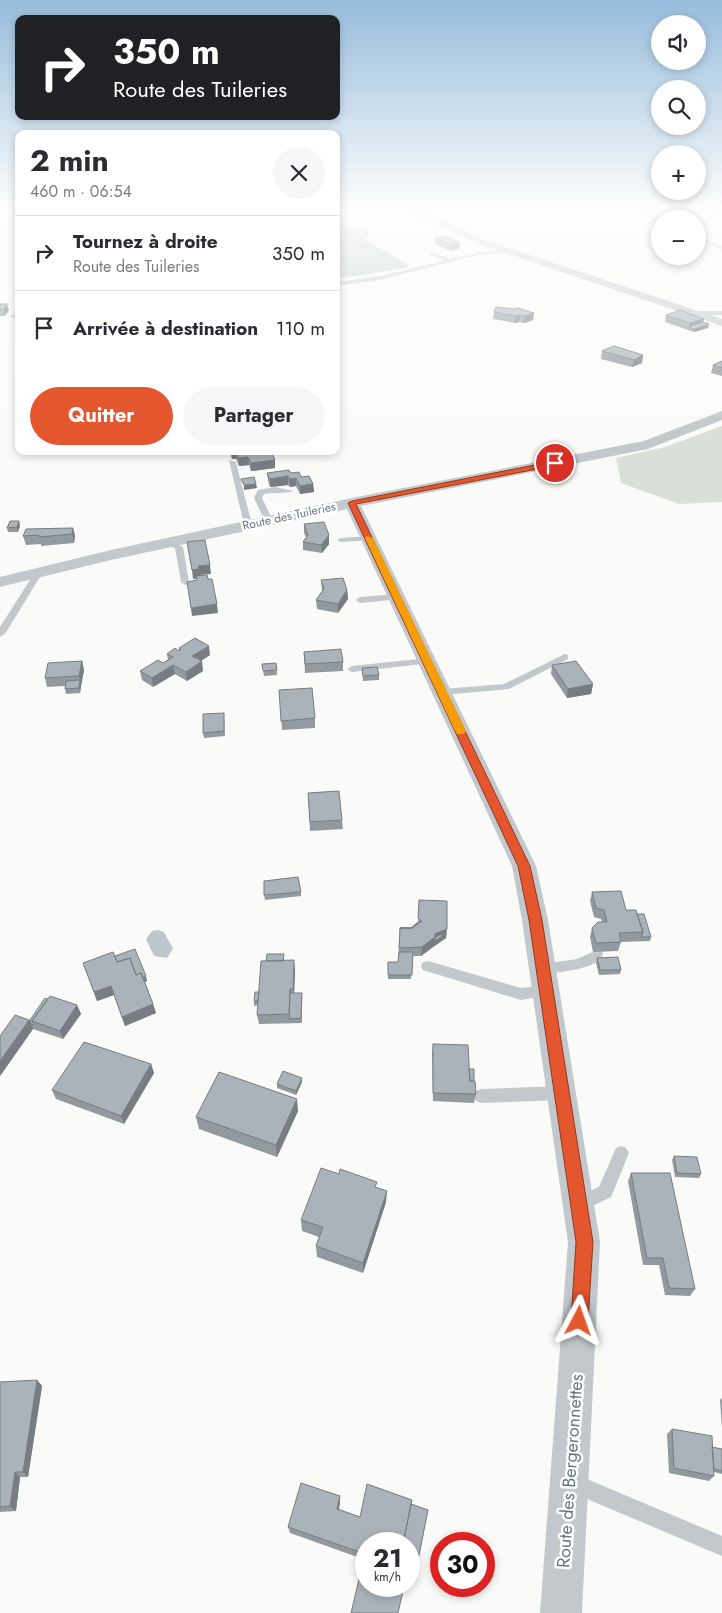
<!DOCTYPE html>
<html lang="fr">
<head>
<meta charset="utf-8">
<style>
  body { margin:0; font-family:Jost,sans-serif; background:#f7f7f7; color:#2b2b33; height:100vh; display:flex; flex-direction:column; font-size:19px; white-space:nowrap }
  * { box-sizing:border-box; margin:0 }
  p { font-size:16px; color:#7c7c81 }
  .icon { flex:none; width:28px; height:28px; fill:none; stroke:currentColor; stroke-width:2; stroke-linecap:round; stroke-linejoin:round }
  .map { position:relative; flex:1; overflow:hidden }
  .sheet { position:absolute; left:15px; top:130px; width:325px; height:325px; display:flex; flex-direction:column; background:#fff; border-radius:10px; box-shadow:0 2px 8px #0003 }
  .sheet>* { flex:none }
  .guide { position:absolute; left:15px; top:15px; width:325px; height:105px; border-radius:10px; box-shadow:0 2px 8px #0003; background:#202124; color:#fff; overflow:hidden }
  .fabs { position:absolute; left:651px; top:15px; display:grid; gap:10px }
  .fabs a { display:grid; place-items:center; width:55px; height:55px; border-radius:50%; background:#fff; box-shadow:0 2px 8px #0003; font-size:25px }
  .speed { position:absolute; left:355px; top:1532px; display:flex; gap:10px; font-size:25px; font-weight:700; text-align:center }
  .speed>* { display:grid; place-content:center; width:65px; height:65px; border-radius:50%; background:#fff; box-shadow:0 2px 8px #0003; line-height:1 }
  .speed small { font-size:12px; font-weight:400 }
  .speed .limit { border:8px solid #d22; background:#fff; color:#111 }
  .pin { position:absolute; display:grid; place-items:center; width:42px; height:42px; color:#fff; margin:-21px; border:2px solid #fff; border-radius:50%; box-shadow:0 1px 5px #0007 }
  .me { position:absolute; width:55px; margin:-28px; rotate:4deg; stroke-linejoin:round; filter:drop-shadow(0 0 4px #0008) }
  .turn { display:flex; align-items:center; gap:18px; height:105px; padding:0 15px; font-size:22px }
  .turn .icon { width:65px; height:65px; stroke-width:2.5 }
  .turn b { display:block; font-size:35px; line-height:42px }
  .round { display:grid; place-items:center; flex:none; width:52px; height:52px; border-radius:26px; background:#f7f7f7 }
  .summary { display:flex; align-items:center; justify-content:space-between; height:85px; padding:0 15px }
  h1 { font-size:30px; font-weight:700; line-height:38px }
  .action { display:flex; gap:10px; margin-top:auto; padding:10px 15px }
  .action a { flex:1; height:58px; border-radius:30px; background:#e4572e; color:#fff; font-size:20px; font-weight:700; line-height:58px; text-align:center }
  .action a+a { background:#f7f7f7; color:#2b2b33 }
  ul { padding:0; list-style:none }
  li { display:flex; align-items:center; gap:15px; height:75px; padding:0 15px; border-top:1px solid #e1e1e2 }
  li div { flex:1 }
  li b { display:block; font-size:19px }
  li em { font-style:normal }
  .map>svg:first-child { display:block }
  .green { fill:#dadfd7 }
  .water { fill:#bbc7cb }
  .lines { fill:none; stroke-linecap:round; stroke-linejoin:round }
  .primary-casing { stroke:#b5babe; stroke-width:2 }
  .lane { fill:#c3c8cc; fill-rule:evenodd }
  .street { fill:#c3c8cc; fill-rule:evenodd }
  .primary { fill:#fff; fill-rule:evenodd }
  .wall { fill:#929a9f }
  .shaded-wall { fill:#777d82 }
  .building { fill:#aab3b9; stroke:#777d82 }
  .route { fill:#e4572e; stroke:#94391e }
  .slow { fill:#f59e0b }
  .labels { text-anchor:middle; stroke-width:5; stroke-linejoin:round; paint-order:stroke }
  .far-street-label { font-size:12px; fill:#657683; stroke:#fff }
  .near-street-label { font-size:18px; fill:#657683; stroke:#fff }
</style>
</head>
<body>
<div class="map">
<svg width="722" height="1613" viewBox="0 0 722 1613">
  <rect width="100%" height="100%" fill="#fafaf8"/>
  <path class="green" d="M722 426V502L679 504 621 483 616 458 665 447Z"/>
  <path class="water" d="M336 225 357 228 370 233 365 240 409 265 405 268 336 279Z
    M158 930 164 932 173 949 167 958 154 956 146 939 152 931Z"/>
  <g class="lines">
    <defs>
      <path id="primary" d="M0 208H10L0 214Z"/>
    </defs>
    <use href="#primary" class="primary-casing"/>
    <path class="lane" d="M622 208H628L660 219V222Z
      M698 236 722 246V249L698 239Z
      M512 251 514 253 482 254 380 280 336 286V282L380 276 444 261 429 254 431 252 450 259 482 252Z
      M722 311V315H695L692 318 689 316V313L692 311Z
      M19 313V317L13 318 10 316Z
      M229 460 236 462 252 525 251 527 244 525Z
      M276 487 293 491C289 494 272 492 264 494L262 498 273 521 269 523 265 521 254 498 258 490Z
      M369 536 373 538 372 540 341 542 337 540 341 538Z
      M164 541H170L183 547 189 582 188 584 185 585 181 582 175 548 164 545Z
      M39 569 43 572 5 634 0 637V627L35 572Z
      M398 594 401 595V599L360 603 356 600 360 597Z
      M565 654 568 655V659L509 689 443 695 438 692 443 689 504 684Z
      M428 658 431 659V663L352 672 347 669 352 666Z
      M597 950 602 951 603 955C596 970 559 972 543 974L538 973 536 969 538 965 543 964 577 959Z
      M428 961 521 988 546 985 551 987 553 991 551 995 521 1000 423 970 421 966 423 962Z
      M562 1086 567 1088 569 1093 567 1098 562 1100 481 1103 476 1101 474 1096 476 1091 481 1089Z
      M621 1146 626 1148 629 1153 611 1197 580 1212 574 1210 572 1204 574 1198 599 1187 616 1148Z
      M575 1474 722 1536V1556L568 1491 565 1484 568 1477Z"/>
    <path class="street" d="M402 208H413L485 240 722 319V326L479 244Z
      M693 208H722V214L697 211Z
      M722 411V420L648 449 361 506 536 866 548 920 600 1242 582 1613H540L568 1242 522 920 512 866 347 509 111 560 0 587V577L111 550 352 498 644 441Z"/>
    <use href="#primary" class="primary"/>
  </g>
  <path class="wall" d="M435 238 460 242 459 249 450 251 435 244Z
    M0 304 9 310 5 316H0Z
    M514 309 533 320 524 323 519 322 515 323 493 319 494 312Z
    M666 315 708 328 694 332 665 322Z
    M602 351 643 355 642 363 632 367 601 359Z
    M722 361V376L711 373 713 365Z
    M230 451H271L275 460V468L251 471 249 465 239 466 236 459H232Z
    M267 473H291L301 477 313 484 314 492 300 494 296 486 290 487 288 485 270 487 268 481Z
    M19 521 20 526 18 532H8L7 528Z
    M304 524 329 544 322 553 303 550V542L306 537 304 533Z
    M73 528 75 536 74 543 41 546V544L26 545 23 536Z
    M321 580 347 590 348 599 338 613 317 609 316 600 322 591Z
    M179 648 210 655 201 661 203 671 187 681 175 674 153 687 142 680 140 671 163 663 168 660 167 654 179 651Z
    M304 652 343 662V671L305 673Z
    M82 661 84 670 80 693 66 694 65 689V686L47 687 45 678Z
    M276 663 277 675 264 676 262 664Z
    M552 665 593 684 591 694 567 698 551 674Z
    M362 668 379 675V680L363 681Z
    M279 690 315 718V728L282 730Z
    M224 713 225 736 204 738 203 733Z
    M308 793 342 820 343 829 310 831Z
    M301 892V896L265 900 264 895Z
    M592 892 626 910 637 914 651 937 650 941 621 942 618 951 593 952 590 937 592 928 602 922 601 919 594 917 590 901Z
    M419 900 447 929 446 938 421 956H412L411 979H388V962H398L400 927 411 928 418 923Z
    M284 954V961L295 969 294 993H302V1023L259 1024 257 1015 258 1005 254 1006V1001L259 992 266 961Z
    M115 956 147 981 145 982 153 1004 156 1013 125 1026 114 995 97 1001 83 963Z
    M597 958 621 970 620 974 599 975 596 963Z
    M77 1005 81 1014 63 1039 33 1029 0 1076 29 1020Z
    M433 1044 469 1069 474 1081 476 1094 474 1103 433 1101 432 1053Z
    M151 1064 154 1073 124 1124 56 1099 52 1090Z
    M302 1082 296 1095 277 1088V1084Z
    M298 1111 277 1157 199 1129 196 1117Z
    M674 1156 701 1174 699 1178 675 1177 672 1160Z
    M631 1173 695 1289 690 1296 665 1295 659 1265H643L628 1181Z
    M377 1188 386 1202 363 1273 317 1257 316 1246 319 1237 302 1231 301 1220Z
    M37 1380 42 1386 28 1477H20L16 1511 0 1512V1382Z
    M722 1398V1428L720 1400Z
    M672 1429 712 1447 722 1449V1474L714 1472V1476L709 1481 669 1473 667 1434Z
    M340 1496V1503L339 1509 360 1517 411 1504 428 1510 419 1557 409 1554V1544H366L363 1559 290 1533 288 1527Z"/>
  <path class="shaded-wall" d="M460 242 459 249 450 251 451 244Z
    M7 304 9 310 5 316 4 309Z
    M534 313 533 320 524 323 525 316Z
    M520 315 519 322 515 323 516 316Z
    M704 319 702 326 689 327 690 323Z
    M709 324 708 328 694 332V329Z
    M643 355 642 363 632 367 634 360Z
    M231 451H236V459H232Z
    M248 457 249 465 239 466 238 458Z
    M275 460V468L251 471V463Z
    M288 476V485L270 487V479Z
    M296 478V486L290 487 289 479Z
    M256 484 257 488 244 490V485Z
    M313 484 314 492 300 494V486Z
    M19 521 20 526 18 532 17 527Z
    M73 528 75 536 74 543 72 534Z
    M329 535V544L322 553 321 545Z
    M210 565 211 574 200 575V578L193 579 192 570 198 566Z
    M347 590 348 599 338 613V604Z
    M217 604 218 613 192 616 191 608Z
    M209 646 210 655 194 665 192 656Z
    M82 661 84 670 81 685 79 676Z
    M202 661 203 671 187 681 186 672Z
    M173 665 175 674 153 687 152 678Z
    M80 680 81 685 80 693 79 688Z
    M593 684 591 694 567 698 568 689Z
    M447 929 446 938 434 946V943V946L421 956 422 947 435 934Z
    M294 960 295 969 294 998 293 989Z
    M146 976 147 981 139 984 138 980Z
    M111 986 114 995 97 1001 94 992Z
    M153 1004 156 1013 125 1026 122 1017Z
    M77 1005 81 1014 63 1039 60 1031Z
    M29 1020 33 1029 0 1076V1061Z
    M151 1064 154 1073 124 1124 121 1116Z
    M302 1078V1082L296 1095V1091Z
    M297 1099 298 1111 277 1157 276 1145Z
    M387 1191 386 1202 363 1273V1263Z
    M37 1380 42 1386 28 1477 23 1472Z
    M15 1472 20 1477 16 1511 10 1506Z
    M340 1496V1503L337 1515V1509Z"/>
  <path class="building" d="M444 236 460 242 451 244 435 238Z
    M0 304H7L4 309H0Z
    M496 307 514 309 518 308 534 313 525 316 520 315 516 316 494 312Z
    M680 310 704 319 690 323 666 315Z
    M703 322 709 324 694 329 689 327Z
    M614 346 643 355 634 360 602 351Z
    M722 361V368L713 365Z
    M236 451H271L275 460 251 463 248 457 238 458Z
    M289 470 291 473 299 472 301 477 309 476 313 484 300 486 296 478 289 479 288 476 270 479 267 473Z
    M254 477 256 484 244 485 241 479Z
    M10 521H19L17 527 7 528Z
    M324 522 329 535 321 545 303 542 308 535 304 524Z
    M73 528 72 534 39 537V535L23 536 26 529Z
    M205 540 210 565 198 566 199 569 192 570 187 542Z
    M207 575 208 579H212L217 604 191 608 187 582 197 580 196 576Z
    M343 578 347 590 338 604 316 600 324 589 321 580Z
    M195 638 209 646 192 656 202 661 186 672 173 665 152 678 140 671 158 660 163 663 173 657 167 654 175 648 179 651 181 649 179 648Z
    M341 649 343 662 305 664 304 652Z
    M82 661 79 676 45 678 48 663Z
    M576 661 593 684 568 689 552 665Z
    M276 663 277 670 263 671 262 664Z
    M377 667 379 675 363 676 362 668Z
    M80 680 79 688 65 689 66 681Z
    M312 688 315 718 281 721 279 690Z
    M224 713V731L203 733V714Z
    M339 791 342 820 310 822 308 793Z
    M298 877 301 892 264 895V881Z
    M621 891 626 910H636L643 932 619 933 621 942 596 943 592 928 598 922H607L604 910 596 908 592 892Z
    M419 900 447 901V929L435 934V937L422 947 399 948 400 928H412L422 921 418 918Z
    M637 914H644L651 937H641L643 932Z
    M418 922 419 923 412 928H400H411Z
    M439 935H444L435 941V938Z
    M135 949 146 976 143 978 141 973 136 975 130 958 117 962 115 956Z
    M113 952 117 962 130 958 136 975 141 973 153 1004 122 1017 111 986 94 992 83 963Z
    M399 952H413L412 975H388V962H398Z
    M267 954H284L283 961H266Z
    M618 957 621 970H600L597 958Z
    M294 960 293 989H290L289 1014 257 1015 261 961Z
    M255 992H259L258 1001H254Z
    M290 993H302L301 1018 289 1019Z
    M50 996 77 1005 60 1031 32 1021Z
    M45 998 48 999 32 1021 34 1025 31 1024 30 1020Z
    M15 1015 29 1020 0 1061V1036Z
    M84 1042 151 1064 121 1116 52 1090Z
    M433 1044 468 1045 470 1081H475L476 1094 433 1093Z
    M469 1069H474V1081H470Z
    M283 1071 302 1078 296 1091 277 1084Z
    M219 1072 297 1099 276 1145 196 1117Z
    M674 1156 697 1157 701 1174 677 1173Z
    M321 1168 339 1174 340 1169 377 1182 375 1187 387 1191 363 1263 316 1246 323 1227 301 1220Z
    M631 1173H670L695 1289 669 1288 663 1258H647Z
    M37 1380 23 1472H15L10 1506 0 1507V1382Z
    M672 1429 712 1436 714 1476 674 1468Z
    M712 1447 722 1449V1471L714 1469Z
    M301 1483 340 1496 337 1509 360 1517 367 1484 412 1500 403 1544H366V1586H404L398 1613H351L365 1554 288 1527Z
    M411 1504 428 1510 419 1555 409 1552V1544H403Z"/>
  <linearGradient id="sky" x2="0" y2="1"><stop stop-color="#96bcdc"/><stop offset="0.48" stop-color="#fdfdfc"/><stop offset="1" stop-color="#fdfdfc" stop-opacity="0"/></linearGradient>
  <rect width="722" height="434" fill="url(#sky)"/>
  <path class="route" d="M555 461 558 462V465L356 504 530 866 542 920 593 1242 588 1321 586 1327 579 1330 573 1327 571 1321 576 1242 529 920 518 866 348 503 352 501Z"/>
  <path class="slow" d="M366 536 373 538 466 731 464 734H457L455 731 365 538Z"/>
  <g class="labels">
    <g class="far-street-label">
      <text transform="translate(289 516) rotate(-12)" y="4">Route des Tuileries</text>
    </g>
    <g class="near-street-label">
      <text transform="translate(570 1471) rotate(-86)" y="6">Route des Bergeronnettes</text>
    </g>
  </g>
</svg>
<div class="fabs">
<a><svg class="icon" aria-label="sound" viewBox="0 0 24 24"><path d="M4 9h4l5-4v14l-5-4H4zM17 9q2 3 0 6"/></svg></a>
<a><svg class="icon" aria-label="search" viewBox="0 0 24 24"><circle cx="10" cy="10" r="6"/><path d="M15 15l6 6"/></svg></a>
<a>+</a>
<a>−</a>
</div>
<div class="speed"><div>21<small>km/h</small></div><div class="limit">30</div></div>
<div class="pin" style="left:555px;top:463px;background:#d93025"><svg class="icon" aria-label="arrive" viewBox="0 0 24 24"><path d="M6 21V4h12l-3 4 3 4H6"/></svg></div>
<svg class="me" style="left:579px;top:1321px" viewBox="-20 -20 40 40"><path d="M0-17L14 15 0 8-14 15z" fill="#e4572e" stroke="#fff" stroke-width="4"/></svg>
<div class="guide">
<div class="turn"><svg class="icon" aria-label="right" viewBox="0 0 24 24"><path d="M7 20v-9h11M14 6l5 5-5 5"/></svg><div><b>350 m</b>Route des Tuileries</div></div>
</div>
<section class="sheet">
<div class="summary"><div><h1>2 min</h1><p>460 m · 06:54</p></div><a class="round"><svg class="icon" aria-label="close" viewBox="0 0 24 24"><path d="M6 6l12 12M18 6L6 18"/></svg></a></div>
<ul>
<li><svg class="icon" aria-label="right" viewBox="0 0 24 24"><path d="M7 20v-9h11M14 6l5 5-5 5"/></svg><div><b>Tournez à droite</b><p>Route des Tuileries</p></div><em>350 m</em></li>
<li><svg class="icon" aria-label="arrive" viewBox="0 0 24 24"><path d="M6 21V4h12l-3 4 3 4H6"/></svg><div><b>Arrivée à destination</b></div><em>110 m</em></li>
</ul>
<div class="action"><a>Quitter</a><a>Partager</a></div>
</section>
</div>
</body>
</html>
